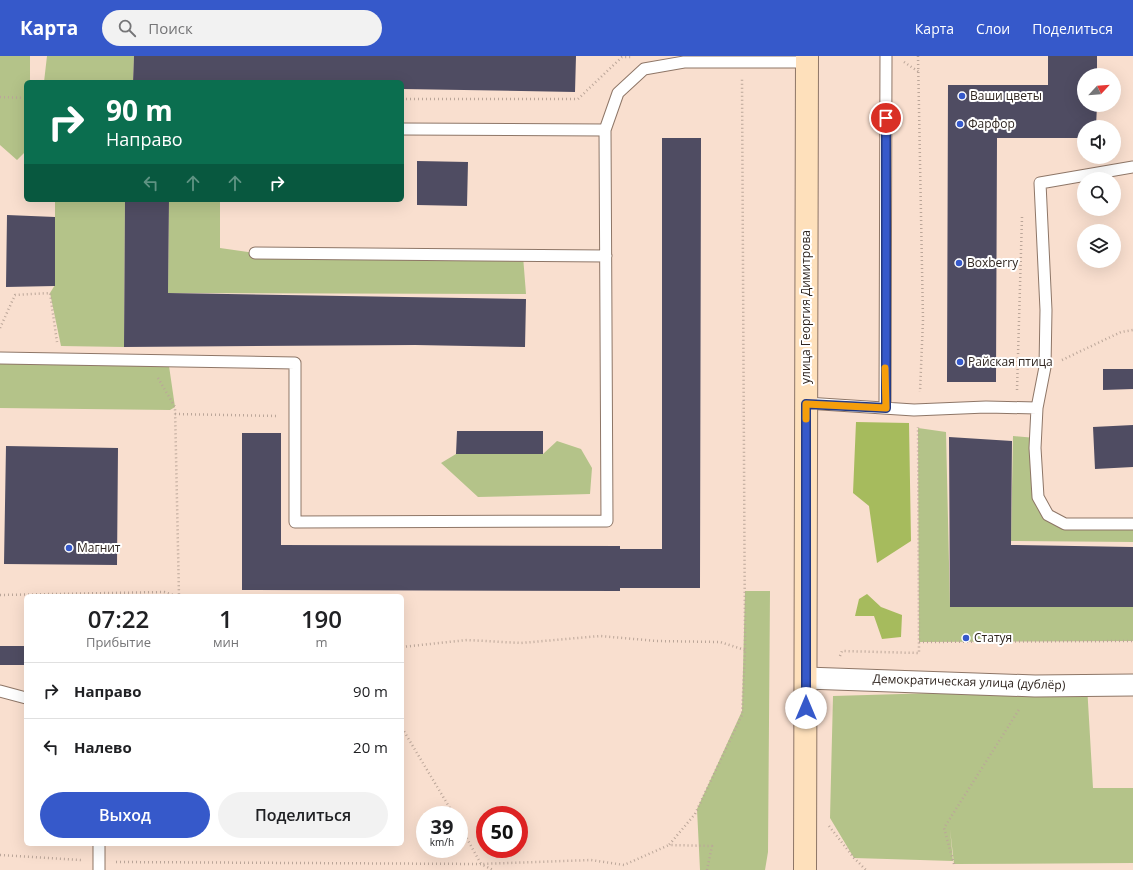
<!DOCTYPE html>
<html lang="ru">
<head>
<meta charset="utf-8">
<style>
  body { margin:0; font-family:"Open Sans",sans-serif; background:#f2f2f2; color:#202124; height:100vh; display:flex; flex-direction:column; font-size:15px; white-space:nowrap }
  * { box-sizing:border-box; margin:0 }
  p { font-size:13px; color:#757577 }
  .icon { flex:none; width:22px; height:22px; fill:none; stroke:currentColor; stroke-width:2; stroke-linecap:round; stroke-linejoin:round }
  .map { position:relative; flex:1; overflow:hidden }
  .panel { position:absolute; left:24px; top:538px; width:380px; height:252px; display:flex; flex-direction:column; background:#fff; border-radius:6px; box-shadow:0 4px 16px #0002 }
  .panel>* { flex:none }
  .banner { position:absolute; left:24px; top:24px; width:380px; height:122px; border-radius:6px; box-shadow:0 4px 16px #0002; background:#0b6e4f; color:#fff; overflow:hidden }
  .needle { width:26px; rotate:64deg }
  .tools { position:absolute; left:1077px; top:12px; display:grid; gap:8px }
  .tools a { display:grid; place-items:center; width:44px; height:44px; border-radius:50%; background:#fff; box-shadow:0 4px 16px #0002; font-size:20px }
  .speed { position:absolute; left:416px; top:750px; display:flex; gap:8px; font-size:20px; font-weight:700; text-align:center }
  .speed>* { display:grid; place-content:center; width:52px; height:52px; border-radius:50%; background:#fff; box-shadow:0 4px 16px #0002; line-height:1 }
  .speed small { font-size:10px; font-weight:400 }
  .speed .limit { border:6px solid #d22; background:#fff; color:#111 }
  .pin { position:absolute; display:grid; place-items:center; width:34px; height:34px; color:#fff; margin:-17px; border:2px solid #fff; border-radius:50%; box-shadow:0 1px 4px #0007 }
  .me { position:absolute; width:44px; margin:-22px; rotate:0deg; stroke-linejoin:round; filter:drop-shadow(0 0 3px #0008) }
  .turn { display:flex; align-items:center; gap:14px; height:84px; padding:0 16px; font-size:18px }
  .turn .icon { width:52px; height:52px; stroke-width:2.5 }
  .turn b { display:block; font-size:28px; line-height:34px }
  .lanes { display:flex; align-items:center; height:38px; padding:0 16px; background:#0003; justify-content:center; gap:20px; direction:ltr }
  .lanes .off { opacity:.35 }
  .eta { display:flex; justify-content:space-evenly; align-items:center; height:68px; text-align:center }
  .eta b { font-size:24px; font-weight:600; line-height:28px }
  .button { display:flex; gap:8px; margin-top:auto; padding:8px 16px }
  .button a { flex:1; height:46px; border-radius:24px; background:#3659ca; color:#fff; font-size:16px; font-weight:600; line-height:46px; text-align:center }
  .button a+a { background:#f2f2f2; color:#202124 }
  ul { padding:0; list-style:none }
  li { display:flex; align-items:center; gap:12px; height:56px; padding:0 16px; border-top:1px solid #e0e0e0 }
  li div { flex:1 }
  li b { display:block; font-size:15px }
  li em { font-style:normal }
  header { display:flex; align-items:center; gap:24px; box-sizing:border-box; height:56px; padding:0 20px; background:#3659ca; color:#fff }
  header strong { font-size:19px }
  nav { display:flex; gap:22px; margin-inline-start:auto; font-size:14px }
  .search { width:280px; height:36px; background:#f2f2f2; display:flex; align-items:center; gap:10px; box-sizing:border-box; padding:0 14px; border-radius:22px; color:#757577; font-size:15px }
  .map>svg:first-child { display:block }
  .green { fill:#b4c389 }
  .forest { fill:#a6bb5d }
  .building { fill:#4f4c62 }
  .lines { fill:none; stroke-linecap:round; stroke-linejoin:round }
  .lane-casing { stroke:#8e7667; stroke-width:13 }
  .street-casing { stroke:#8e7667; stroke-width:23 }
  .secondary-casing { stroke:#8e7667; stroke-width:24 }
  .path { stroke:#bba699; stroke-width:2.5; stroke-dasharray:1 3; stroke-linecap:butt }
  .lane { stroke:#fff; stroke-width:11 }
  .street { stroke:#fff; stroke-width:21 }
  .secondary { stroke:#fee0bb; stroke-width:22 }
  .route-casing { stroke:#233a83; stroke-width:10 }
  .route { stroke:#3659ca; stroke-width:7 }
  .slow { stroke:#f59e0b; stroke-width:7 }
  .poi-dot { fill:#3659ca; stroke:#fff; stroke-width:1.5 }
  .labels { text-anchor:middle; stroke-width:4; stroke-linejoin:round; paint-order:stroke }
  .poi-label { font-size:12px; fill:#302620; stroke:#fff; text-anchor:start }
  .street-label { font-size:12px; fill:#302620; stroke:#fff }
</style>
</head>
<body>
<header>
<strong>Карта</strong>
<div class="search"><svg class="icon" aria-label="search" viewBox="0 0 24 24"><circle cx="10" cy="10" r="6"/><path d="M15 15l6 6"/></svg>Поиск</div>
<nav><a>Карта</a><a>Слои</a><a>Поделиться</a></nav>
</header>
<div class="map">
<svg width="1133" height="814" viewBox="0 0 1133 814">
  <rect width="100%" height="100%" fill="#f9dfcf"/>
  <path class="green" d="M0 0H30V26H26V95L17 104 0 89Z
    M47 0H134L133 26H44Z
    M55 144H125L124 291 61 290 50 237 55 229Z
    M169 144H220V192L255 197 523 200 526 238 168 237Z
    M0 304 169 310 175 351 170 354 0 352Z
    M918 372 946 376 950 551H1133V585L919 586Z
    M1013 380 1036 382 1038 441 1057 463 1133 464V486L1011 485Z
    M557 385 581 393 592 412 590 438 478 441 441 407 456 398H543Z
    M745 535H770L768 796 765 814H700L697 753 742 655Z
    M1087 629 1093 732H1133V807L954 808 950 773 953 805 854 802 830 762 833 640 936 637Z"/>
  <path class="forest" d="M856 366 909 367 911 485 877 507 869 450 853 437Z
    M867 538 881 551 902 559 901 581 882 583 874 560H855L859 543Z"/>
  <path class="building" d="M134 0H576L575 36 402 33V26H133Z
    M1048 0H1097V19H1084V49H1097L1096 71H1084V82H997L996 326H947L948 29H1048Z
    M662 82H701L700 532H620V535L242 534V377H281V489L620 490V493H662Z
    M417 105 468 106 467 150 417 149Z
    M125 144H169L168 237 526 243 525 291 415 289 124 291Z
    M7 159 55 161V230L6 231Z
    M1103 313H1133V333L1103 334Z
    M1133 369V411L1095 413 1093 371Z
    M457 375H543V398H456Z
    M949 381 1012 385 1011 489 1133 491V551H950Z
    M6 390 118 392 117 509 4 508Z
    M0 590H26V609H0Z"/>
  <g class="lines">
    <defs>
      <path id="lane" d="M402 73 605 74
        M255 197 606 200
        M0 302 295 307V466L607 465 605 74 618 37 644 13 684 6H807
        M806 347 914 354 986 351 1037 352 1045 311 1046 254 1040 127 1133 111
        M885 352 886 0
        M1037 352 1035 392 1038 441 1048 459 1065 468H1133
        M0 635 26 642
        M99 814V788"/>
      <path id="street" d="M806 622 1035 630 1133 629"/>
      <path id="secondary" d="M805 814 807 0"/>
    </defs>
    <use href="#lane" class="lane-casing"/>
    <use href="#street" class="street-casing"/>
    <use href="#secondary" class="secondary-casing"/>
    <path class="path" d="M918 0 923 264 920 336
      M904 6 919 16
      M0 41 26 42
      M402 43H578L622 1H631
      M0 272 15 239 50 237 57 286
      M1062 304 1121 276 1133 274
      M158 322 175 351 179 540
      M1017 334 1022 161
      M175 358 278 360
      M0 539 164 536 177 540
      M919 586 1133 585
      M402 591 467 584 521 587 600 580 657 585 720 586 745 594
      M840 600 842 595 919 597 918 371
      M402 672 454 759
      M459 768 481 808 591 804 624 809 669 789
      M829 770 854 802 866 814
      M0 799 81 804
      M116 806 481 808 493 814
      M954 808 944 772 1020 652
      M707 814 712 790 669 789 695 758 742 659 745 594 742 22"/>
    <use href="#lane" class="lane"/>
    <use href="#street" class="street"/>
    <use href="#secondary" class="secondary"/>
  </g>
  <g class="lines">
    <defs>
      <path id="route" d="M806 652V348L886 352V62"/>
    </defs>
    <use href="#route" class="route-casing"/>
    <use href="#route" class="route"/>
    <path class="slow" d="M806 363V348L886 352 885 312"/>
  </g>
  <g class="poi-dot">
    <circle cx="962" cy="40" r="4"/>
    <circle cx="960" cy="68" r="4"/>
    <circle cx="959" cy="207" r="4"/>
    <circle cx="960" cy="306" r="4"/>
    <circle cx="69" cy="492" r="4"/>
    <circle cx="966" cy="582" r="4"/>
  </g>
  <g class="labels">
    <g class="poi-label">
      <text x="970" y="44">Ваши цветы</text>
      <text x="968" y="72">Фарфор</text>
      <text x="967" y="211">Boxberry</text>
      <text x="968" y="310">Райская птица</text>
      <text x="77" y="496">Магнит</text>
      <text x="974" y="586">Статуя</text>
    </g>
    <g class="street-label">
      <text transform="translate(806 251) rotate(-90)" y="4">улица Георгия Димитрова</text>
      <text transform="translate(969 626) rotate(2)" y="4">Демократическая улица (дублёр)</text>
    </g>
  </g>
</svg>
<div class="tools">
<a><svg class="needle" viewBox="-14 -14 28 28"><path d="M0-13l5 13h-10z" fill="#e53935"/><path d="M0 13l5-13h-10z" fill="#757577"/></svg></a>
<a><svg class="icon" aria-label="sound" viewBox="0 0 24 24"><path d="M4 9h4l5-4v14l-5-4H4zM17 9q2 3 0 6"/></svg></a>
<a><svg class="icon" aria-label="search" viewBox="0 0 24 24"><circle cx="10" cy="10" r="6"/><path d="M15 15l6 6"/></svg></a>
<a><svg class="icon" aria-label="layers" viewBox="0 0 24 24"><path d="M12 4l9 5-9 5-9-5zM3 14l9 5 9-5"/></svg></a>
</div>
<div class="speed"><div>39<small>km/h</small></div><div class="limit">50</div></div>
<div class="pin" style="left:886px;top:62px;background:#d93025"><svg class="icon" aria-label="arrive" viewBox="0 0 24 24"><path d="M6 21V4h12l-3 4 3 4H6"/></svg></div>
<svg class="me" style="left:806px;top:652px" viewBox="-20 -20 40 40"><circle r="19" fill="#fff"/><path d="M0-13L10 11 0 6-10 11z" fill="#3659ca"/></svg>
<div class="banner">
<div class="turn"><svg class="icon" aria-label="right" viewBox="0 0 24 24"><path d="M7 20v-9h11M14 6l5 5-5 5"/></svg><div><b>90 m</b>Направо</div></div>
<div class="lanes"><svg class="icon off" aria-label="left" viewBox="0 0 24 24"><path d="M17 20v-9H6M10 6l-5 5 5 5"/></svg><svg class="icon off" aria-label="ahead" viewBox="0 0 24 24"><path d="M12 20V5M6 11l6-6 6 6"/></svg><svg class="icon off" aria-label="ahead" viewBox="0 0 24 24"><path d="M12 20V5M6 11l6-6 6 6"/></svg><svg class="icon" aria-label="right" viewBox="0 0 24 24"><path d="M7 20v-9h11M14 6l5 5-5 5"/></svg></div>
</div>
<section class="panel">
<div class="eta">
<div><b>07:22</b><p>Прибытие</p></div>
<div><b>1</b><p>мин</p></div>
<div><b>190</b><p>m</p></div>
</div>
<ul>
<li><svg class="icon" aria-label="right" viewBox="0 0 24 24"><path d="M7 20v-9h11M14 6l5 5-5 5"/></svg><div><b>Направо</b></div><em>90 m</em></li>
<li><svg class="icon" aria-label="left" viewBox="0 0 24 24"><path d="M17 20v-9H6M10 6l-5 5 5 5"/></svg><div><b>Налево</b></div><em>20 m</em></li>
</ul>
<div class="button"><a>Выход</a><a>Поделиться</a></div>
</section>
</div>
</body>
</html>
